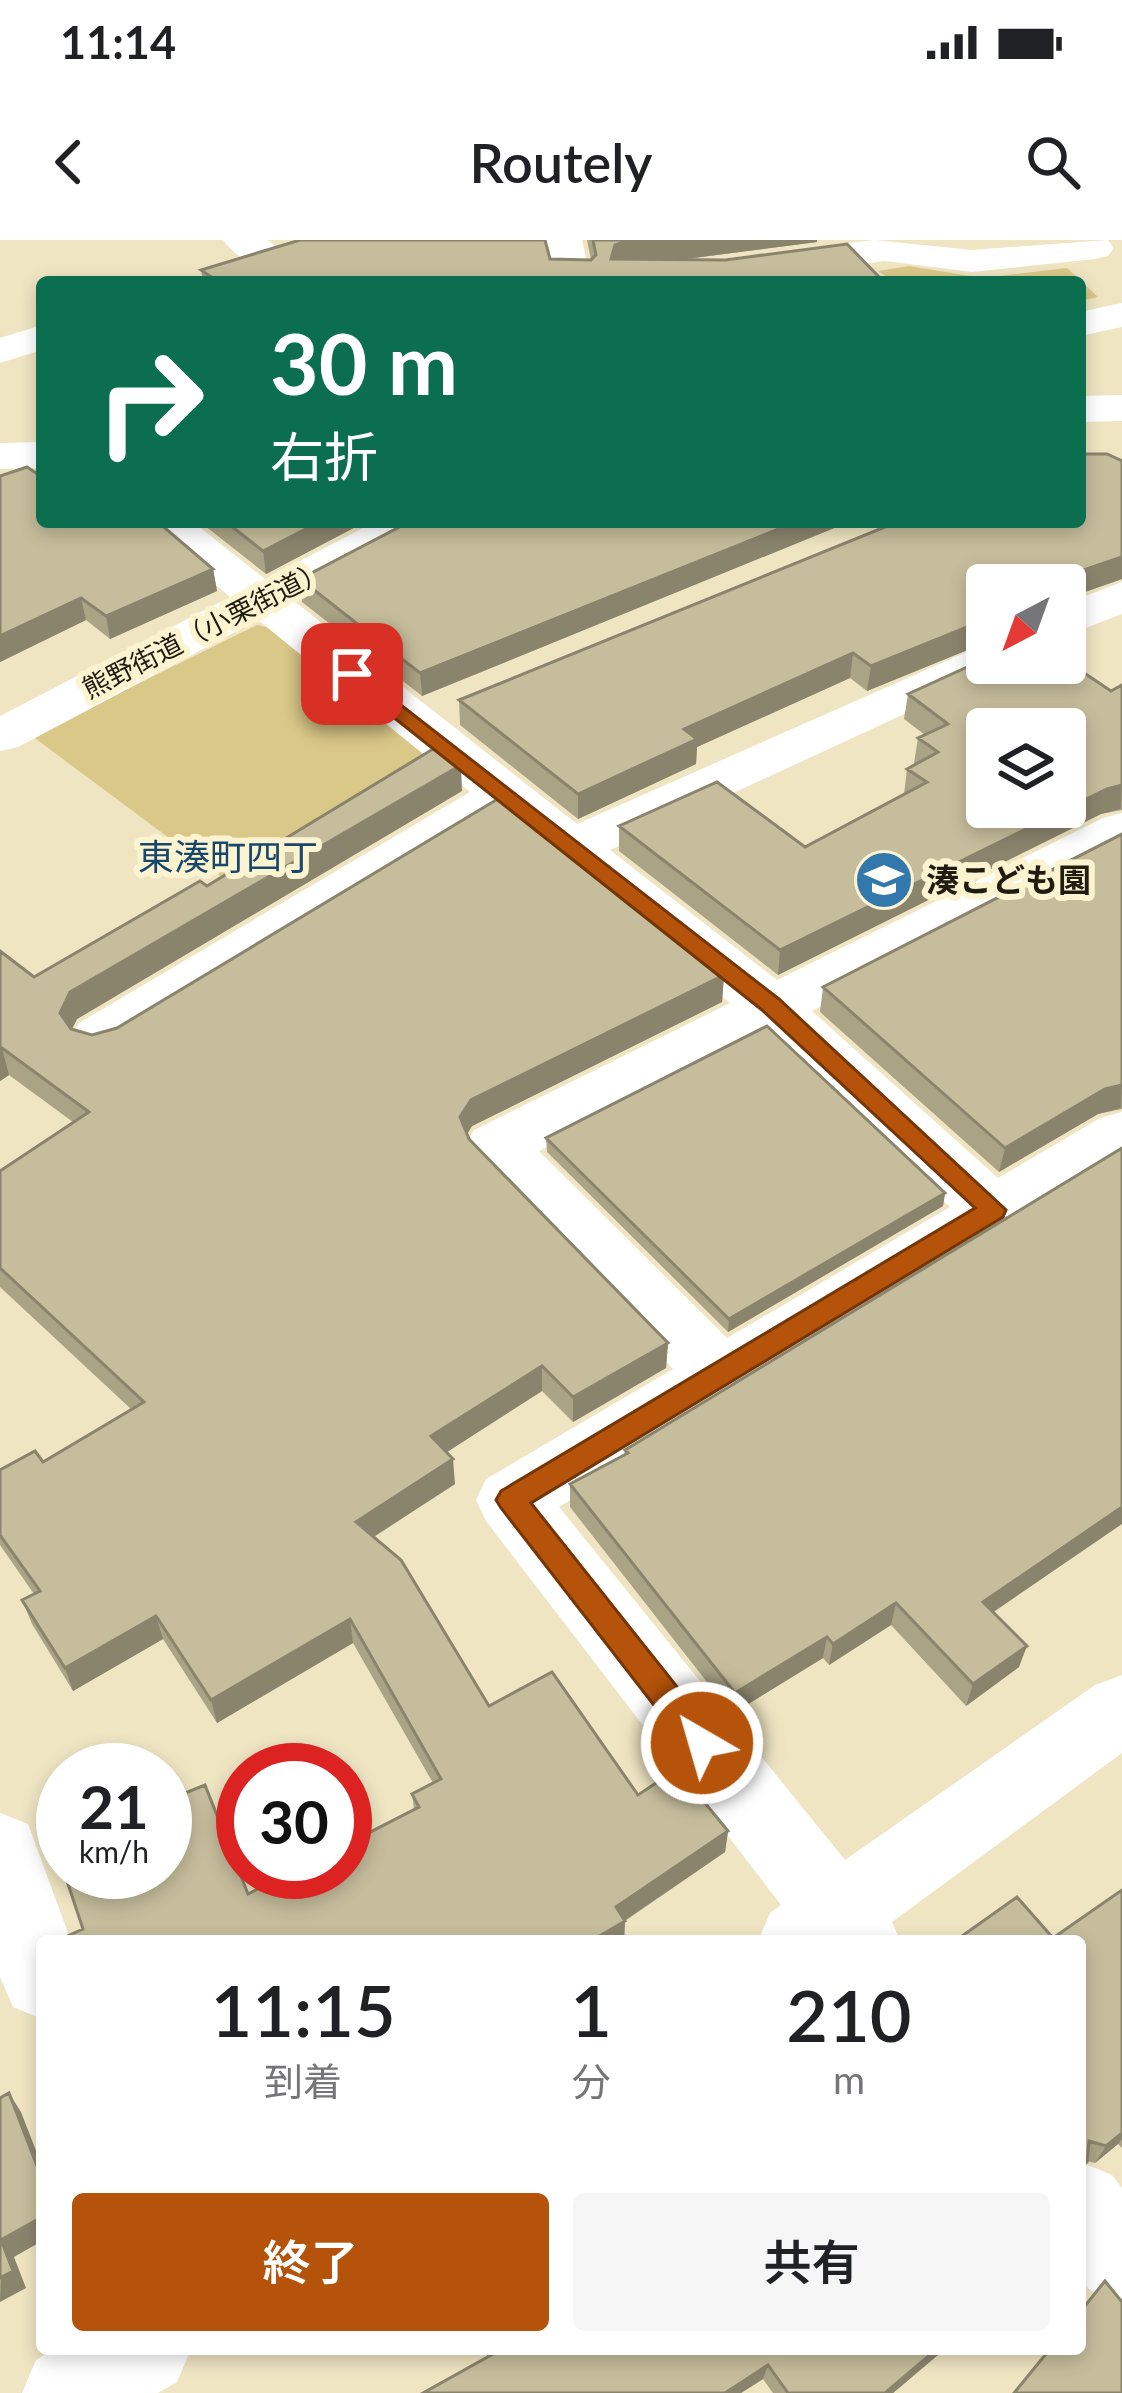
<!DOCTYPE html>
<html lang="ja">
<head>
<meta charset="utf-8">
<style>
  body { margin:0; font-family:Lato,"Noto Sans JP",sans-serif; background:#f6f6f6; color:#202124; height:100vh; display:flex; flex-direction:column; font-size:45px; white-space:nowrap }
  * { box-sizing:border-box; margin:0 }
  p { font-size:39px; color:#757577 }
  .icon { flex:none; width:66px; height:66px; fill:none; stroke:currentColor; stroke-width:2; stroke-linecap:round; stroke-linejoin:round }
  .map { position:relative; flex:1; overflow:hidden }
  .side { position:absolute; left:36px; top:1695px; width:1050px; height:420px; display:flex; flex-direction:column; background:#fff; border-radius:12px; box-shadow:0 6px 18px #0003 }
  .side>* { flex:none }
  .hud { position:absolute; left:36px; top:36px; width:1050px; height:252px; border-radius:12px; box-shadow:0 6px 18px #0003; background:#0b6e4f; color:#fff; overflow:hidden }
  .needle { width:78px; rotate:221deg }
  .tools { position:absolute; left:966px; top:324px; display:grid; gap:24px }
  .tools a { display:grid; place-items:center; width:120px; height:120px; border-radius:12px; background:#fff; box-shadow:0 6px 18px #0003; font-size:60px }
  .speed { position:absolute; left:36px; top:1503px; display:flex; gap:24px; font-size:60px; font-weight:700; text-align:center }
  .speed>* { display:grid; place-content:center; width:156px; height:156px; border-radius:50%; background:#fff; box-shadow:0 6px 18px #0003; line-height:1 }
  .speed small { font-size:30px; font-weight:400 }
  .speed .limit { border:18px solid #d22; background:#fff; color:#111 }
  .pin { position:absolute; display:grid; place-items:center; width:102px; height:102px; color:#fff; margin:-51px; border-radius:24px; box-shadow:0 6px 18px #0006 }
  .me { position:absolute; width:132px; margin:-66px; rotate:322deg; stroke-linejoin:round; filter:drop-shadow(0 0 9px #0008) }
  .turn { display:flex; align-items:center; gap:42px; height:252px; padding:0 36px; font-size:54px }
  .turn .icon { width:156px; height:156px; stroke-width:2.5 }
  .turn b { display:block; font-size:84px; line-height:102px }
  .eta { display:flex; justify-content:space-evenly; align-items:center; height:204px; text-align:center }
  .eta b { font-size:72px; font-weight:600; line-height:84px }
  .button { display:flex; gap:24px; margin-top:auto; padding:24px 36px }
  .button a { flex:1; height:138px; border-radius:12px; background:#b45309; color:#fff; font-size:48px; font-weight:600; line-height:138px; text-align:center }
  .button a+a { background:#f6f6f6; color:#202124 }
  .status { display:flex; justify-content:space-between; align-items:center; height:84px; padding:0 60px; background:#fff; direction:ltr }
  .status svg { height:33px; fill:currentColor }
  header { display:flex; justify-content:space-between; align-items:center; height:156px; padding:0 36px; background:#fff; font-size:54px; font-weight:600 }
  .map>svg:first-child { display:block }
  .green { fill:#dac888 }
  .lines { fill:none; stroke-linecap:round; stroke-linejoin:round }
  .minor { fill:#fff; fill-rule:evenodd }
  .highway { fill:#fff; fill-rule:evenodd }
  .wall { fill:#aaa386 }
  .shaded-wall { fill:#8b846d }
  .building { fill:#c6bd9c; stroke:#8b846d; stroke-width:3; fill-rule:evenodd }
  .route { fill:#b45309; stroke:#753606; stroke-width:3 }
  .labels { text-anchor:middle; stroke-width:12; stroke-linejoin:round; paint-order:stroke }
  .far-street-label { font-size:27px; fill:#201d10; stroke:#fcf3d0 }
  .poi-label { font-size:33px; font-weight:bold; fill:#201d10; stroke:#fcf3d0; text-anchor:start }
  .neighbourhood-label { font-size:36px; fill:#17476b; stroke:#fcf3d0 }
</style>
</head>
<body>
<div class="status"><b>11:14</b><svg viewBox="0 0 49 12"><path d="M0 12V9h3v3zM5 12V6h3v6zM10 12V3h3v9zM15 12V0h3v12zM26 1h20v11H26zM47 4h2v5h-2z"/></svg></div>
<header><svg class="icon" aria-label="back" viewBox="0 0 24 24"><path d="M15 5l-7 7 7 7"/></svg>Routely<svg class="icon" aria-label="search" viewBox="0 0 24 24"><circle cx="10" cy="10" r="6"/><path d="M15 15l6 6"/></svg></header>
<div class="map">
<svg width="1122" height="2153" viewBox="0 0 1122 2153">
  <rect width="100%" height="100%" fill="#efe5c3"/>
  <path class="green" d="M909 26 982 38 1067 28 1098 57 1080 61V42H894L878 31Z
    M257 385 277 389 445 527 239 650 32 496Z"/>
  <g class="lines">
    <path class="minor" d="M223 0H268L291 19 286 27C262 33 237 19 223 0Z
      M544 0H582L591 42H553Z
      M874 0 972 10 1108 0 1114 8 1108 16 1095 19 972 32 885 21 723 42H613L618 34 632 30Z
      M1122 63V87L1080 96V72Z
      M42 85V110L0 123V98Z
      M142 282H193L265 339 375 282H432L425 292 294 361 577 584 987 403V423H1008L1004 428 610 610 777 740 1103 578 1122 573V611L812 771 998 938 1100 878 1122 872V923L559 1267 845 1620 1095 1445 1122 1435V1513L892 1682 900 1701H758L770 1673 781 1665 486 1281 476 1260 486 1239 673 1129 474 922 465 906 474 890 730 763 502 578 121 811 100 817 79 811 71 797 79 783 470 552 258 380 18 507 0 511V476L230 357ZM766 794 950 967 727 1098 539 911Z
      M1122 342V374L1065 396V364Z
      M0 1573 28 1584 71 1701H42V1779L13 1767 0 1737Z
      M1080 1922 1112 1935 1122 1948V2063L1090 2050 1080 2038Z
      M54 2109H191L177 2142 158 2153H22L36 2120Z"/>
    <path class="highway" d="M1122 155V181L1080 182V156Z
      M42 202V228L0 229V203Z"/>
  </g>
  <path class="wall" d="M587 0H817V2L679 20 884 42H203L201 30 550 19 591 20Z
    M1122 221V339L1065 359 987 345V402L867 451 850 438 697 507 696 524 578 579 460 485 459 460Z
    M0 236 42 282 213 329 217 351 110 399 86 380 0 422Z
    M200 282H365L266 334Z
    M409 282H844V284L422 456 302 362 300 339Z
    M1122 445V570L1101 574 778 735 619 611V586L805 607 904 554 907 529 916 524 914 523 918 498 925 495 904 479 908 454 1111 451Z
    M462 551 77 779 72 789 92 795 724 735 722 762 472 886 467 894 469 899 668 1103 666 1128 573 1182 542 1151 447 1212 455 1244 374 1297 489 1466 638 1555 728 1591 725 1612 625 1681 624 1701H64L248 1654 414 1569 412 1554 433 1543 353 1403 217 1483 163 1399 73 1451 32 1384 22 1360 34 1354 0 1305V1230L43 1222 132 1170 0 1047V931L73 882 9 835 0 841V711L34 737 207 646Z
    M1122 594V869L1098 874 999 932 820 772 823 747Z
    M546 898 945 953 943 966 728 1092 547 912Z
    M625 1210 993 1372 1019 1427 966 1466 891 1385 829 1425 823 1418 732 1474 570 1267V1244L624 1215Z
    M1122 1650V1908L1118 1904 1095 1923 1087 1921 1080 1932V1701L1053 1698Z
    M945 2109 893 2153H773L763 2139 741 2153H423Z"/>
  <path class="shaded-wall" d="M630 0H817V2L631 26 611 19 615 5Z
    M319 282H365L266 334 263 311Z
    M796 282H844V284L422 456 420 433Z
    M1122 317V339L1065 359V345H1058L1069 335Z
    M213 329 217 351 110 399 106 376Z
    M81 358 86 380 0 422V396Z
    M987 379V402L867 451 871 426Z
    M853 413 850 438 697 507 696 524 578 579V554L684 489Z
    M461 525 462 551 77 779 67 799 60 773 70 752Z
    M1122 545 1121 569 1101 574 778 735 780 710 1107 549Z
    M724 735 722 762 472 886 461 904 460 877 471 860Z
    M2 808 9 835 0 841V809Z
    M1122 845 1121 868 1098 874 999 932 1005 908 1105 849Z
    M945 953 943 966 728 1092 729 1079Z
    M668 1103 666 1128 573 1182V1157Z
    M542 1126V1151L433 1221 431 1196Z
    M453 1219 455 1244 359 1306 356 1282Z
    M1122 1267V1284L976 1384 983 1362Z
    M896 1363 891 1385 829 1425 833 1404Z
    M156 1376 163 1399 73 1451 65 1428Z
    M350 1379 353 1403 217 1483 211 1460Z
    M827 1397 823 1418 732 1474 735 1453Z
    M1027 1406 1019 1427 966 1466 973 1444Z
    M728 1591 725 1612 615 1687 616 1667Z
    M625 1681 624 1701H591Z
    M9 1853 21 1872 42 1926V1939Z
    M1122 1893V1899L1118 1904 1095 1923 1106 1906Z
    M42 1977V2001L14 2017 26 2048 0 2062 1 2000Z
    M937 2109H945L893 2153H885Z
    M768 2125 763 2139 741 2153H725Z"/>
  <path class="building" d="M300 0H545L550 19 591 20 596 15 593 0H630L615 5 611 19 725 20 847 4 884 42H219L201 30Z
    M1080 214H1107L1122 221V317L1069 335 1066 342 1058 345H987V379L871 426 853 413 684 489 697 499 578 554 459 460 897 282H1080Z
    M27 227 42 237V282H158L213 329 106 376 81 358 0 396V236Z
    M226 282H319L263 311Z
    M409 282H796L420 433 300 339Z
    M987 418V423H1065V420L1111 451 1122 445V545L1107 549 780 710 619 586 717 542 805 607 927 542 907 529 938 512 918 498 948 484 908 454ZM987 489H1065V567H987Z
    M438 506 461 525 70 752 60 773 71 789 92 795 117 788 501 557 724 735 471 860 460 877 469 899 668 1103 573 1157 542 1126 431 1196 453 1219 356 1282 401 1320 489 1466 552 1432 638 1555 677 1529 728 1591 616 1667 625 1681 591 1701H64L63 1698 83 1689 64 1632H165V1561L205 1545 248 1654 291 1632H345V1605L419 1567 412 1554 441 1539 350 1379 211 1460 156 1376 65 1428 22 1360 40 1351 0 1295V1230L35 1211 43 1222 144 1162 0 1028V931L89 872 2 808 0 809V711L34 737 200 641 207 646Z
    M1122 594V845L1105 849 1005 908 823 747Z
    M767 786 945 953 729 1079 546 898Z
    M1122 908V1267L983 1362 1027 1406 973 1444 896 1363 833 1404 827 1397 735 1453 570 1244 628 1213 625 1210Z
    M63 1604V1629L56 1607Z
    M1122 1650V1893L1106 1906 1089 1901 1087 1922 1080 1927V1701H955L1017 1657 1053 1698Z
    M9 1853 42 1939V1977L1 2000 13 2031 0 2038V1858Z
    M1105 2041 1122 2062V2153H1014L1050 2109H1080V2072Z
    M502 2109H937L885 2153H788L768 2125 725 2153H423Z"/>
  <path class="route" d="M352 427 779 759 1006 970 1003 977 531 1263 713 1492 718 1503 713 1513 702 1517 691 1513 501 1268 496 1260 501 1251 975 968 762 770 344 438 341 434Z"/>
  <defs>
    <symbol id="school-disc" viewBox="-11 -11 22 22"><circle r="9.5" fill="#3278ad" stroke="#fcf3d0"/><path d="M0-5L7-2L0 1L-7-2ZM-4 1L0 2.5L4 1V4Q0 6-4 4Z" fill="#fff"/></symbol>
  </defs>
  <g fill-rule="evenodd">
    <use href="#school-disc" x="851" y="607" width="66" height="66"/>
  </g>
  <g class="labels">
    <g class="far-street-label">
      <text transform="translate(205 390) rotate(-27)" y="9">熊野街道（小栗街道）</text>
    </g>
    <g class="poi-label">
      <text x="926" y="652">湊こども園</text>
    </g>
    <g class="neighbourhood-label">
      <text x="228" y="630">東湊町四丁</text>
    </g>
  </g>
</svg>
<div class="tools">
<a><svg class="needle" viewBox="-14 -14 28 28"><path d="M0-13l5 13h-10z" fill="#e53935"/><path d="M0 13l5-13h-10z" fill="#757577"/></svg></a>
<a><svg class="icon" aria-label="layers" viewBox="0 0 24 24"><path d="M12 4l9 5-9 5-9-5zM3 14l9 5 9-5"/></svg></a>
</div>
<div class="speed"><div>21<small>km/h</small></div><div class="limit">30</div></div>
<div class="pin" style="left:352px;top:434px;background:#d93025"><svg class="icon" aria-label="arrive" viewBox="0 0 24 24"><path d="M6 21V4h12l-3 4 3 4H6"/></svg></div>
<svg class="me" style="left:702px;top:1503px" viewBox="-20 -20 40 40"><circle r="17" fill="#b45309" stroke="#fff" stroke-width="3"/><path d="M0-11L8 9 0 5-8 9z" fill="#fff"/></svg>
<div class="hud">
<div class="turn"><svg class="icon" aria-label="right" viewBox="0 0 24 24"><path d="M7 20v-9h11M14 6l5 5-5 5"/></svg><div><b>30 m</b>右折</div></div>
</div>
<section class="side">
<div class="eta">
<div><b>11:15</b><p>到着</p></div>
<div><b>1</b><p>分</p></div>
<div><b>210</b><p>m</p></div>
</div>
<div class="button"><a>終了</a><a>共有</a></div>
</section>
</div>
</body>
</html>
